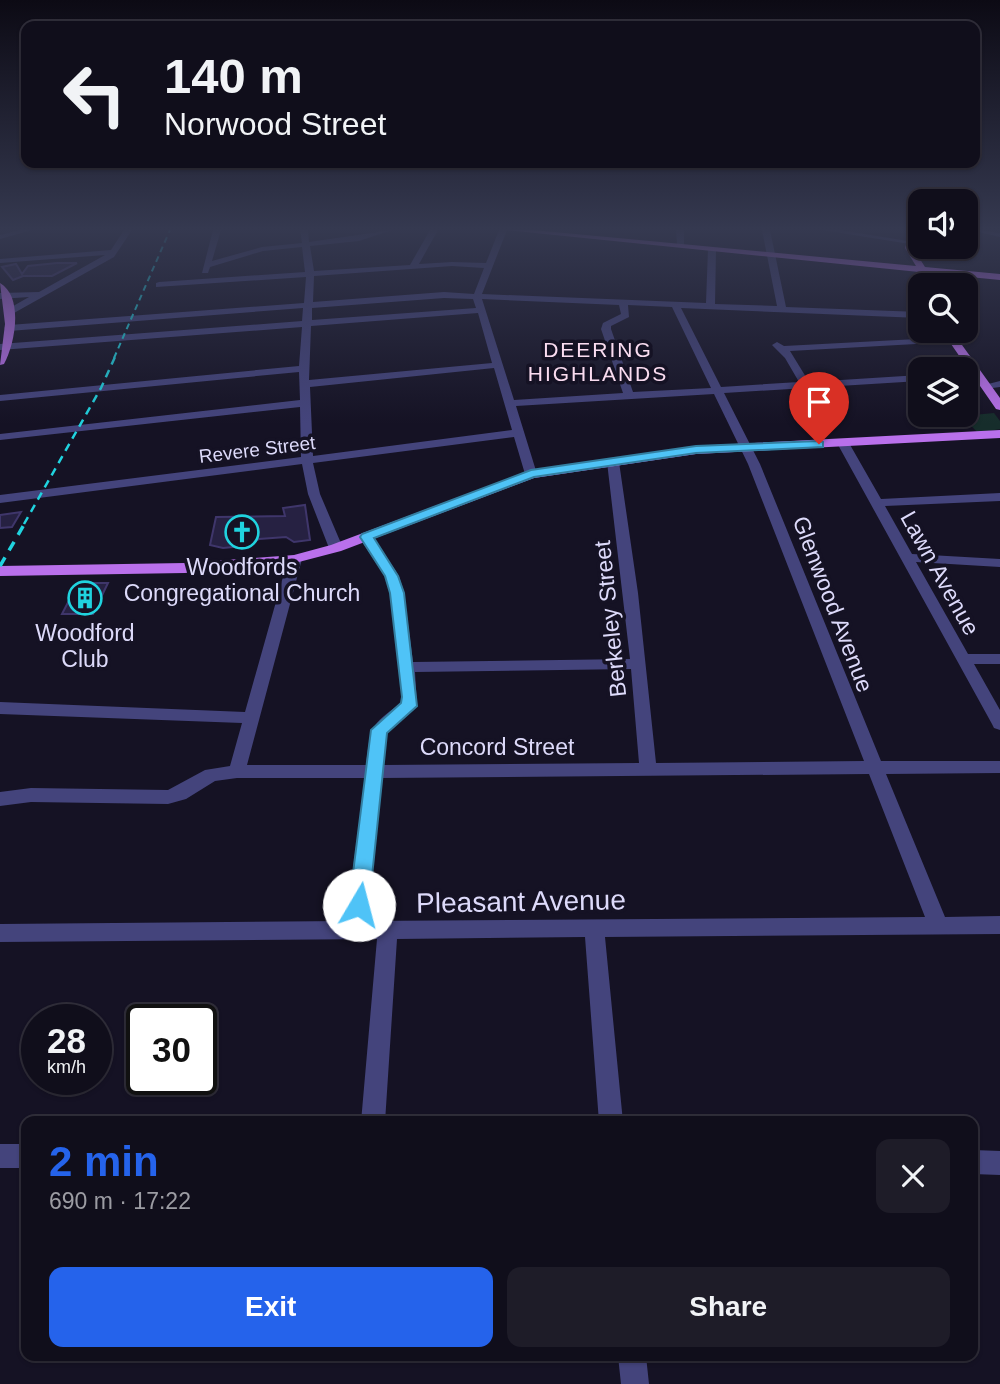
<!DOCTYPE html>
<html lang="en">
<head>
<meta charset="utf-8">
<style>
  body { margin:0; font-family:Arial,sans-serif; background:#1e1c28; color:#f1f3f6; height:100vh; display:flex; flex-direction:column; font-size:26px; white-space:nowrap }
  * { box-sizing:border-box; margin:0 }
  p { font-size:23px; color:#9c9ca3 }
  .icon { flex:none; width:38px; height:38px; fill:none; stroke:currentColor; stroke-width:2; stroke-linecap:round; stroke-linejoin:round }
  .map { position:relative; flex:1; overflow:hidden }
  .panel { position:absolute; left:21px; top:1116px; width:957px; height:245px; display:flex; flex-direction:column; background:#100e1b; border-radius:14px; box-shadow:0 2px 5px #0004,0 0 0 2px #302e3a }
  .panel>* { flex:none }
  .top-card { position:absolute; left:21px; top:21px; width:959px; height:147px; border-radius:14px; box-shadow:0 2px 5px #0004,0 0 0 2px #302e3a; background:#100e1b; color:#f1f3f6; overflow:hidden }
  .fabs { position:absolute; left:908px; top:189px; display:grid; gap:14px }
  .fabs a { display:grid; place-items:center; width:70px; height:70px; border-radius:14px; background:#100e1b; box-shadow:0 2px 5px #0004,0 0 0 2px #302e3a; font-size:35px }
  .speed { position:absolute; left:21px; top:1004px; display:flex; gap:14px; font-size:35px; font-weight:700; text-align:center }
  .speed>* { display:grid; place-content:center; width:91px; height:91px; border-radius:50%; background:#100e1b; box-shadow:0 2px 5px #0004,0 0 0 2px #302e3a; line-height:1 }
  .speed small { font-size:18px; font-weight:400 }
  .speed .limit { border:4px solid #111; border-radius:10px; background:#fff; color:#111 }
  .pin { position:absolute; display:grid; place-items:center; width:60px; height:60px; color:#fff; margin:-72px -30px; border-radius:50% 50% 50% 0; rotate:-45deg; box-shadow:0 0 7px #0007 }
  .pin .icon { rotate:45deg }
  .me { position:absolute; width:77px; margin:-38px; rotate:8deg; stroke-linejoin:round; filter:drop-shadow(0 0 5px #0008) }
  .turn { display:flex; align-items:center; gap:24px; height:147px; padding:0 28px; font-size:32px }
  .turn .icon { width:91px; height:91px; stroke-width:2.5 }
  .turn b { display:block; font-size:49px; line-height:60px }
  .round { display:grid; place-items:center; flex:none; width:74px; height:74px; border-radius:14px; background:#1e1c28 }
  .headline { display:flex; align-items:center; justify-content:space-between; height:119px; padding:0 28px }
  h1 { font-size:42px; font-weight:700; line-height:52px; color:#2563eb }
  .primary-button { display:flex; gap:14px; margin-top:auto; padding:14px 28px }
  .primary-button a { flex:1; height:80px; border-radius:14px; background:#2563eb; color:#fff; font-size:28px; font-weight:700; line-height:80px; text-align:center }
  .primary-button a+a { background:#1e1c28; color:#f1f3f6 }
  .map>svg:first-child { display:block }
  .green { fill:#162d2b }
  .building { fill:#262142; stroke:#3f366b; stroke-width:2 }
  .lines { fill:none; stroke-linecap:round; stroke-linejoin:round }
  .minor { fill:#44447c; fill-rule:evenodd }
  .major { fill:#b970eb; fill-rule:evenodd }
  .rail-far2 { stroke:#20d3df; stroke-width:2; stroke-dasharray:6 4.5; stroke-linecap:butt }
  .rail-far1 { stroke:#20d3df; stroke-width:2.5; stroke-dasharray:8 6; stroke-linecap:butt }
  .rail { stroke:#20d3df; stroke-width:3.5; stroke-dasharray:10 8; stroke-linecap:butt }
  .route { fill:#4fc3f7; stroke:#337fa1; stroke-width:2 }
  .labels { text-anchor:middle; stroke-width:7; stroke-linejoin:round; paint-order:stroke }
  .far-street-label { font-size:19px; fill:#dddafa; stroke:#151224 }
  .far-neighbourhood-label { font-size:21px; letter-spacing:2px; fill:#fadcf0; stroke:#151224 }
  .poi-label { font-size:23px; fill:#dddafa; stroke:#151224 }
  .street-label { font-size:23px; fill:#dddafa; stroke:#151224 }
  .near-street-label { font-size:28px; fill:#dddafa; stroke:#151224 }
</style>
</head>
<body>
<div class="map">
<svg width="1000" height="1384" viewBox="0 0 1000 1384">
  <rect width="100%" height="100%" fill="#151224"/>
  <path class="green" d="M994 413 1000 421V429L978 433 962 416Z"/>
  <path class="building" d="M57 263H77L52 276H23L13 280 2 267 16 264 22 274 28 266Z
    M305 505 310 540 294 542 286 537 259 539 244 546 223 548 210 545 216 517 285 516 283 508Z
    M21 512 12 527 0 528V515Z
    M78 583H108L93 614H62Z"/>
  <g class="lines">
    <path class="minor" d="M20 230H32L0 239V235Z
      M124 230H132L114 257 14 313H8V309L29 297 0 299V293L39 292 105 255 0 263V259L111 250Z
      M213 230H221L212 261 262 247 302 243 300 230H308L309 242 392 230 359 241 310 246 314 271 410 265 430 230H438L419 264 452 262 486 263 499 230H507L482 294 706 303 708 249 712 247 716 249 715 304 777 306 762 230H770L786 307 920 312V318L681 308 721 387 799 382 785 358 772 345 777 342 784 346 955 337 957 339 952 342 790 351 809 382 920 375V381L724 393 760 464 881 761H1000V773L886 774 945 917 1000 916V934L605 937 623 1122H599L585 937 397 939 385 1122H361L377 939 0 942V924L346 921 365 778H237L215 781 186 799 168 804 31 802 0 806V792L31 788 168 790 205 770 230 766 242 723 0 714V702L245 712 288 559 295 555 302 559 247 765H366C371 727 369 726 401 703L402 697 390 593 385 576 359 537 361 534H371L399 576 404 593 413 662 630 659 607 462 613 458 619 462 638 593 656 763 864 761 748 464 714 394 516 406 537 474 531 478 525 474 514 437 313 463 320 494 343 548 336 552 329 548 308 494 302 464 0 503V495L301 457 300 407 0 440V434L300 400 299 372 0 401V395L299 366 302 327 0 350V344L302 321 303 308 9 331 4 328 9 325 304 303 306 277 156 287V283L159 282 305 272 302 247 263 251 210 267 208 273H202ZM452 266 484 268 474 294 444 292 313 302 314 276ZM444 298 473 299 476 308 312 320V308ZM482 299 619 305 621 314 603 323 601 329 623 393 514 400ZM628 305 672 307 711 388 633 392 611 329V326L629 317ZM478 313 492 363 309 380 311 326ZM494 368 512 430 313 456 310 387ZM631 669 639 763 383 765 387 732 417 706 415 672ZM869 774 925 917 366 921 382 778Z
      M676 230H684V247L677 245Z
      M822 230H840L914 242 910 244Z
      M978 230 1000 233V237L979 232Z
      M1000 381V387L985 389 980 386Z
      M843 440 849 443 881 499 1000 493V501L885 506 912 554 1000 559V567L916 562 968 654H1000V664H974L1000 710V730L994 728 992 724 837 443Z
      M0 1144H26V1168H0Z
      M973 1150 1000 1151V1175L973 1174Z
      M618 1356H646L649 1384H621Z"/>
    <path class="major" d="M505 230H533L916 266 905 248 910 230H918L913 248 925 267 1000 274V280L929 273 937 285H927L919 272Z
      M0 283C24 297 15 344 4 364L0 365 5 324Z
      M942 331H952L1000 398V410L996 409Z
      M1000 430V438L696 454 534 478 341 551 295 563 185 573 0 576V566L185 563 294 555 331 545 531 470 696 446Z"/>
    <path class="rail-far2" d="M114 358 170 230"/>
    <path class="rail-far1" d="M24 524 101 388 115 357"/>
    <path class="rail" d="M0 566 25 523"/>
  </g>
  <linearGradient id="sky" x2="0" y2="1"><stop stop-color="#0c0a14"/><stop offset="0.54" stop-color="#353950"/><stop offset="1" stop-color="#353950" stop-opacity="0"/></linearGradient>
  <rect width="1000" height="424" fill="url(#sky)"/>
  <path class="route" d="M819 441 823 442V447L696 453 534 477 374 538 398 576 404 593 417 706 387 733 369 905 366 911 359 913 352 911 349 905 371 730 401 703 402 697 390 593 385 576 360 537 362 534 531 470 696 446Z"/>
  <defs>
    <symbol id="church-ring" viewBox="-11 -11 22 22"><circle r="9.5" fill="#151224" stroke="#20d3df" stroke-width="1.5"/><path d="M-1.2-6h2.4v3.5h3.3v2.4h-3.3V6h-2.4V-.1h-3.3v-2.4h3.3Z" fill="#20d3df"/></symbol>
    <symbol id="building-ring" viewBox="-11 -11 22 22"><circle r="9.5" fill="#151224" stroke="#20d3df" stroke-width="1.5"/><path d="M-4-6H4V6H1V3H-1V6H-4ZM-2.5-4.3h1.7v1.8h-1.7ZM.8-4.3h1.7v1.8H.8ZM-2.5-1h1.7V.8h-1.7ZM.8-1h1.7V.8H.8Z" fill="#20d3df"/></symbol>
  </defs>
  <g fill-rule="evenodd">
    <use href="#church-ring" x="223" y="513" width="38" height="38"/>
    <use href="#building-ring" x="66" y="579" width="38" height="38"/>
  </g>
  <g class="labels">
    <g class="far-street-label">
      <text transform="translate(257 449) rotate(-7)" y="7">Revere Street</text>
    </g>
    <g class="far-neighbourhood-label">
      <text x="598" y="357">DEERING<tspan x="598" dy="24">HIGHLANDS</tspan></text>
    </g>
    <g class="poi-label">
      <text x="242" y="575">Woodfords<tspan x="242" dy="26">Congregational Church</tspan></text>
      <text x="85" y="641">Woodford<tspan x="85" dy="26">Club</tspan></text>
    </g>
    <g class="street-label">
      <text transform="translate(940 573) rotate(61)" y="8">Lawn Avenue</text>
      <text transform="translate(833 604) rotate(69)" y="8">Glenwood Avenue</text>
      <text transform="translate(610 619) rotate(-96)" y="8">Berkeley Street</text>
      <text x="497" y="755">Concord Street</text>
    </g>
    <g class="near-street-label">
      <text transform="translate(521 901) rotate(-1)" y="10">Pleasant Avenue</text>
    </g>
  </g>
</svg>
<div class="fabs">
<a><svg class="icon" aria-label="sound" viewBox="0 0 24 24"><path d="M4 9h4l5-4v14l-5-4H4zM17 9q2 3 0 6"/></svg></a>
<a><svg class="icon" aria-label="search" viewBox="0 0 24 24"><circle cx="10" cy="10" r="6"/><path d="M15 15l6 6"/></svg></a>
<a><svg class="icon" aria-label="layers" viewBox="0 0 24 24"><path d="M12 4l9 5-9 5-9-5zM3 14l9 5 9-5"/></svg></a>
</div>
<div class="speed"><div>28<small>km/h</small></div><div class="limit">30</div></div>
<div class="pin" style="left:819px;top:444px;background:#d93025"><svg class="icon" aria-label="arrive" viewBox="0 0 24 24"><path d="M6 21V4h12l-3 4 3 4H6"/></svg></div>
<svg class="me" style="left:359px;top:905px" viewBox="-20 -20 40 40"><circle r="19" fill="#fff"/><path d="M0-13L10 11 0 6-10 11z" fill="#4fc3f7"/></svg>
<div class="top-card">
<div class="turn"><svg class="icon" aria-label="left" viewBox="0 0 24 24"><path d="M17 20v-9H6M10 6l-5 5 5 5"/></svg><div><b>140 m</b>Norwood Street</div></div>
</div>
<section class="panel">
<div class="headline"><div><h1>2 min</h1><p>690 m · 17:22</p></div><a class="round"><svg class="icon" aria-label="close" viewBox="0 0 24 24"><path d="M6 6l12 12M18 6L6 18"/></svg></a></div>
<div class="primary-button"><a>Exit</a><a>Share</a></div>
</section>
</div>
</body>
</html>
